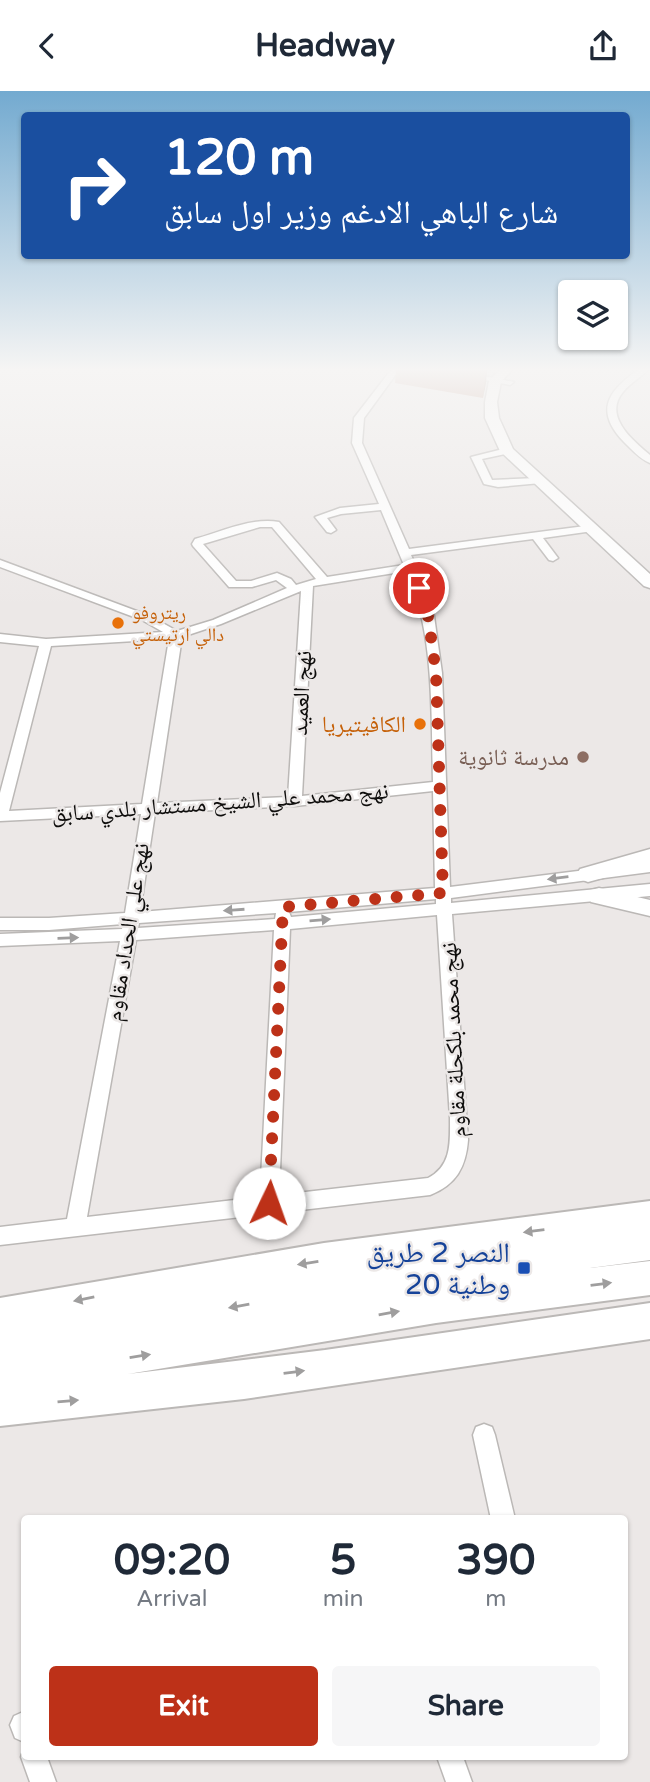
<!DOCTYPE html>
<html lang="en">
<head>
<meta charset="utf-8">
<style>
  body { margin:0; font-family:"Varela Round","Noto Naskh Arabic",sans-serif; background:#f6f6f7; color:#1f2937; height:100vh; display:flex; flex-direction:column; font-size:26px; white-space:nowrap }
  * { box-sizing:border-box; margin:0 }
  p { font-size:23px; color:#747a83 }
  .icon { flex:none; width:38px; height:38px; fill:none; stroke:currentColor; stroke-width:2; stroke-linecap:round; stroke-linejoin:round }
  .map { position:relative; flex:1; overflow:hidden }
  .side { position:absolute; left:21px; top:1424px; width:607px; height:245px; display:flex; flex-direction:column; background:#fff; border-radius:7px; box-shadow:0 2px 5px #0004 }
  .side>* { flex:none }
  .hud { position:absolute; left:21px; top:21px; width:609px; height:147px; border-radius:7px; box-shadow:0 2px 5px #0004; background:#1a4fa0; color:#fff; overflow:hidden }
  .buttons { position:absolute; left:558px; top:189px; display:grid; gap:14px }
  .buttons a { display:grid; place-items:center; width:70px; height:70px; border-radius:7px; background:#fff; box-shadow:0 2px 5px #0004; font-size:35px }
  .pin { position:absolute; display:grid; place-items:center; width:60px; height:60px; color:#fff; margin:-30px; border:4px solid #fff; border-radius:50%; box-shadow:0 2px 7px #0007 }
  .me { position:absolute; width:77px; margin:-38px; rotate:3deg; stroke-linejoin:round; filter:drop-shadow(0 0 5px #0008) }
  .turn { display:flex; align-items:center; gap:24px; height:147px; padding:0 28px; font-size:32px }
  .turn .icon { width:91px; height:91px; stroke-width:2.5 }
  .turn b { display:block; font-size:49px; line-height:60px }
  .eta { display:flex; justify-content:space-evenly; align-items:center; height:119px; text-align:center }
  .eta b { font-size:42px; font-weight:700; line-height:49px }
  .primary-button { display:flex; gap:14px; margin-top:auto; padding:14px 28px }
  .primary-button a { flex:1; height:80px; border-radius:7px; background:#bd3118; color:#fff; font-size:28px; font-weight:700; line-height:80px; text-align:center }
  .primary-button a+a { background:#f6f6f7; color:#1f2937 }
  header { display:flex; justify-content:space-between; align-items:center; height:91px; padding:0 28px; background:#fff; font-size:32px; font-weight:700 }
  .map>svg:first-child { display:block }
  .lines { fill:none; stroke-linecap:round; stroke-linejoin:round }
  .street-casing { stroke:#bbb8b6; stroke-width:3 }
  .secondary-casing { stroke:#bbb8b6; stroke-width:3 }
  .highway-casing { stroke:#bbb8b6; stroke-width:4 }
  .street { fill:#fff; fill-rule:evenodd }
  .secondary { fill:#fff; fill-rule:evenodd }
  .highway { fill:#fff; fill-rule:evenodd }
  .wall { fill:#c29788 }
  .shaded-wall { fill:#9e7b6f }
  .oneway { fill:#9f9e9e }
  .route { stroke:#bd3118; stroke-width:12; stroke-dasharray:0 21.6 }
  .food-dot { fill:#e8710a; stroke:#ece8e7; stroke-width:2.5 }
  .education-dot { fill:#8d6e63; stroke:#ece8e7; stroke-width:2.5 }
  .transit-dot { fill:#1a4fb4; stroke:#ece8e7; stroke-width:2.5 }
  .labels { text-anchor:middle; stroke-width:5; stroke-linejoin:round; paint-order:stroke }
  .far-food-label { font-size:19px; fill:#c56008; stroke:#ece8e7; text-anchor:start }
  .street-label { font-size:23px; fill:#0e0d0c; stroke:#ece8e7 }
  .food-label { font-size:23px; fill:#c56008; stroke:#ece8e7; text-anchor:end }
  .education-label { font-size:23px; fill:#785e54; stroke:#ece8e7; text-anchor:end }
  .near-transit-label { font-size:28px; fill:#164399; stroke:#ece8e7; text-anchor:end }
</style>
</head>
<body>
<header><svg class="icon" aria-label="back" viewBox="0 0 24 24"><path d="M15 5l-7 7 7 7"/></svg>Headway<svg class="icon" aria-label="share" viewBox="0 0 24 24"><path d="M12 15V3M7 8l5-5 5 5M5 13v7h14v-7"/></svg></header>
<div class="map">
<svg width="650" height="1691" viewBox="0 0 650 1691">
  <rect width="100%" height="100%" fill="#ece8e7"/>
  <g class="lines">
    <defs>
      <path id="street" d="M391 279H399L364 327 362 352 409 458 593 434 598 437 593 440 543 447 558 467 553 470 549 469 533 448 411 464 426 497 434 525 442 582 450 796 650 771V781L451 807V812L650 793V805L452 823 468 1049C466 1076 456 1094 430 1104L0 1154V1136L67 1128 120 850 0 855V843L122 838 123 833 49 839H0V827H49L125 822 141 723 0 730V702L39 555 0 551V543L46 548 163 541 142 529 0 476V469L150 525 177 540 213 529 287 497 276 489 252 496H229L193 455 192 453 195 448C221 441 252 426 279 431L327 486 404 474 381 419 341 423 327 427 336 439 331 442 327 441 315 426 340 417 379 413 352 352 354 327ZM260 436H272L316 488 296 494 291 488 277 482 251 490H236L203 453ZM407 480C435 546 431 621 433 691L302 705 313 495ZM301 500 288 706 157 712 182 546 221 533ZM169 548 142 713 9 720 51 555ZM433 700 435 797 140 821 155 722 295 715ZM436 808V813L291 826 289 821ZM276 822 275 828 138 837 139 832ZM437 824 450 1027C450 1051 452 1075 428 1087L279 1104 290 838ZM274 839 260 1106 87 1126 136 849Z
        M434 279H453L514 291 510 294Z
        M638 279H648C640 287 630 292 623 301 603 325 632 349 650 364V372C640 368 632 359 624 351 594 320 608 300 638 279Z
        M507 357 510 358V362L482 368 492 389 537 387 542 390 541 392 498 396 484 393 471 366Z
        M484 1333 492 1336 495 1344 515 1428H491L473 1344 476 1336Z
        M23 1621 24 1622V1651L15 1647 10 1634 14 1625Z
        M24 1657V1666H47L56 1691H30L21 1666Z
        M437 1666H463L472 1691H446Z"/>
      <path id="secondary" d="M499 279H512L501 291 497 311 499 327 513 358 650 483V497L644 495 500 360 485 327V311L489 290Z
        M650 758V774L588 791 580 788 577 783 580 778Z
        M599 797 650 809V825L591 811 588 805 591 799Z"/>
      <path id="highway" d="M650 1110V1169L590 1177 650 1170V1204L436 1232 128 1283 325 1259 650 1212V1248L244 1308 0 1335V1207L324 1152Z"/>
    </defs>
    <use href="#street" class="street-casing"/>
    <use href="#secondary" class="secondary-casing"/>
    <use href="#highway" class="highway-casing"/>
    <use href="#street" class="street"/>
    <use href="#secondary" class="secondary"/>
    <use href="#highway" class="highway"/>
  </g>
  <path class="wall" d="M396 279H487L483 307 395 292Z"/>
  <path class="shaded-wall" d="M486 279H487L486 292 483 307Z"/>
  <defs><path id="oneway-solid" d="M-6-.8H1V-3.2L6.5 0L1 3.2V.8H-6Z" transform="scale(1.75)"/></defs>
  <g class="oneway">
    <use href="#oneway-solid" transform="translate(558 787) rotate(173)"/>
    <use href="#oneway-solid" transform="translate(234 819) rotate(176)"/>
    <use href="#oneway-solid" transform="translate(320 829) rotate(-5)"/>
    <use href="#oneway-solid" transform="translate(68 847) rotate(-2)"/>
    <use href="#oneway-solid" transform="translate(534 1140) rotate(173)"/>
    <use href="#oneway-solid" transform="translate(308 1172) rotate(171)"/>
    <use href="#oneway-solid" transform="translate(601 1193) rotate(-7)"/>
    <use href="#oneway-solid" transform="translate(84 1208) rotate(169)"/>
    <use href="#oneway-solid" transform="translate(239 1215) rotate(170)"/>
    <use href="#oneway-solid" transform="translate(389 1222) rotate(-10)"/>
    <use href="#oneway-solid" transform="translate(140 1265) rotate(-9)"/>
    <use href="#oneway-solid" transform="translate(294 1281) rotate(-7)"/>
    <use href="#oneway-solid" transform="translate(68 1310) rotate(-5)"/>
  </g>
  <linearGradient id="sky" x2="0" y2="1"><stop stop-color="#73aad0"/><stop offset="0.54" stop-color="#f6f5f4"/><stop offset="1" stop-color="#f6f5f4" stop-opacity="0"/></linearGradient>
  <rect width="650" height="516" fill="url(#sky)"/>
  <g class="lines">
    <path class="route" d="M269 1112 283 816 443 802 436 582 428 525 419 497"/>
  </g>
  <g class="food-dot">
    <circle cx="118" cy="532" r="7"/>
    <circle cx="420" cy="633" r="7"/>
  </g>
  <circle class="education-dot" cx="583" cy="666" r="7"/>
  <rect class="transit-dot" x="517" y="1170" width="14" height="14" rx="3.5"/>
  <g class="labels">
    <g class="far-food-label">
      <text x="132" y="528">ريتروفو<tspan x="132" dy="22">دالي ارتيستي</tspan></text>
    </g>
    <g class="street-label">
      <text transform="translate(301 602) rotate(-87)" y="8">نهج العميد</text>
      <text transform="translate(220 711) rotate(-4)" y="8">نهج محمد علي الشيخ مستشار بلدي سابق</text>
      <text transform="translate(127 841) rotate(-81)" y="8">نهج علي الحداد مقاوم</text>
      <text transform="translate(453 949) rotate(-93)" y="8">نهج محمد بلكحلة مقاوم</text>
    </g>
    <g class="food-label">
      <text x="406" y="641">الكافيتيريا</text>
    </g>
    <g class="education-label">
      <text x="569" y="674">مدرسة ثانوية</text>
    </g>
    <g class="near-transit-label">
      <text x="510" y="1171">النصر 2 طريق<tspan x="510" dy="32">وطنية 20</tspan></text>
    </g>
  </g>
</svg>
<div class="buttons">
<a><svg class="icon" aria-label="layers" viewBox="0 0 24 24"><path d="M12 4l9 5-9 5-9-5zM3 14l9 5 9-5"/></svg></a>
</div>
<div class="pin" style="left:419px;top:497px;background:#d93025"><svg class="icon" aria-label="arrive" viewBox="0 0 24 24"><path d="M6 21V4h12l-3 4 3 4H6"/></svg></div>
<svg class="me" style="left:269px;top:1112px" viewBox="-20 -20 40 40"><circle r="19" fill="#fff"/><path d="M0-13L10 11 0 6-10 11z" fill="#bd3118"/></svg>
<div class="hud">
<div class="turn"><svg class="icon" aria-label="right" viewBox="0 0 24 24"><path d="M7 20v-9h11M14 6l5 5-5 5"/></svg><div><b>120 m</b>شارع الباهي الادغم وزير اول سابق</div></div>
</div>
<section class="side">
<div class="eta">
<div><b>09:20</b><p>Arrival</p></div>
<div><b>5</b><p>min</p></div>
<div><b>390</b><p>m</p></div>
</div>
<div class="primary-button"><a>Exit</a><a>Share</a></div>
</section>
</div>
</body>
</html>
